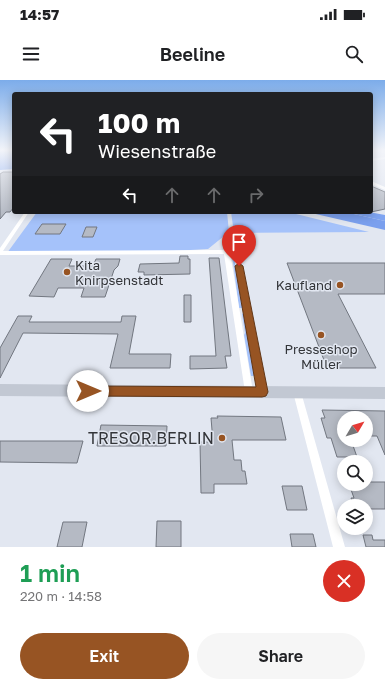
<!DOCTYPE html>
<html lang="en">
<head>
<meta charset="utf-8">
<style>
  body { margin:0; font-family:"Golos Text",sans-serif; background:#f6f6f6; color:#202124; height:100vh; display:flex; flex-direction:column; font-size:15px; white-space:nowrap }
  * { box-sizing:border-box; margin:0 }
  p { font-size:13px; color:#757577 }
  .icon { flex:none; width:22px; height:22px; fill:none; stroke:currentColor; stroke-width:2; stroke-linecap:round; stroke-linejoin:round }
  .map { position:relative; height:467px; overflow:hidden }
  .drawer { display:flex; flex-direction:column; background:#fff; flex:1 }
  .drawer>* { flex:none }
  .banner { position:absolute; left:12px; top:12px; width:361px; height:122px; border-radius:4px; box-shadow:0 2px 10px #0003; background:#202124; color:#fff; overflow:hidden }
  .needle { width:26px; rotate:52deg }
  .fabs { position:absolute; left:337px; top:331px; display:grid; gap:8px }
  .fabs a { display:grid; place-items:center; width:36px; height:36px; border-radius:50%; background:#fff; box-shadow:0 2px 10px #0003; font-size:20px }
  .pin { position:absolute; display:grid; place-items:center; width:34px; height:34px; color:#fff; margin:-41px -17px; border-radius:50% 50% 50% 0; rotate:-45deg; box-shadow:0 0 4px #0007 }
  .pin .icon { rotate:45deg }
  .me { position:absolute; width:44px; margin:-22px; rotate:90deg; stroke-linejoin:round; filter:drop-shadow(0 0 3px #0008) }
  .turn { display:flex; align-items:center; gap:14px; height:84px; padding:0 20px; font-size:18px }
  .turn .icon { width:52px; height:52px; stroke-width:2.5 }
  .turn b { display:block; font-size:28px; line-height:34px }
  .lanes { display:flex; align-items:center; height:38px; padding:0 20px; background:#0003; justify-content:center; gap:20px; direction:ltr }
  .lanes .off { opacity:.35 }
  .round { display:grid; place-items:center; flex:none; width:42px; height:42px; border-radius:21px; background:#f6f6f6 }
  .summary { display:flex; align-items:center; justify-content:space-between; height:68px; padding:0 20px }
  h1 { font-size:24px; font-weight:600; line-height:30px; color:#1e9e55 }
  .cta { display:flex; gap:8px; margin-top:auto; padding:8px 20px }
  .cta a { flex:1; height:46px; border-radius:24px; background:#975423; color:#fff; font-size:16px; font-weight:600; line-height:46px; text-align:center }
  .cta a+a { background:#f6f6f6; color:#202124 }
  .status { display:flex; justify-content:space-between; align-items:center; height:28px; padding:0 20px; background:#fff; direction:ltr }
  .status svg { height:11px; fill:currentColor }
  header { display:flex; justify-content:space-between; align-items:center; height:52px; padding:0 20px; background:#fff; font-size:18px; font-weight:600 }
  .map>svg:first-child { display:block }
  .green { fill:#a5c2fa }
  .forest { fill:#7ea4f1 }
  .water { fill:#7ba0ee }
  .building { fill:#b5bac4; stroke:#727780 }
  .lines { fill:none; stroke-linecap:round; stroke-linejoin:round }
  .street { fill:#fff; fill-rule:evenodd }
  .secondary { fill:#c2c8d3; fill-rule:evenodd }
  .route { fill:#975423; stroke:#623717 }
  .poi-dot { fill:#975423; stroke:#e2e7f1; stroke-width:1.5 }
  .labels { text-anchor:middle; stroke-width:3; stroke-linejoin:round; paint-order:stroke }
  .poi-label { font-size:13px; fill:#333539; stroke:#e2e7f1; text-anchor:start }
  .near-poi-label { font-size:16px; fill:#333539; stroke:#e2e7f1; text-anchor:end }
</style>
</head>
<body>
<div class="status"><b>14:57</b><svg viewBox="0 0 49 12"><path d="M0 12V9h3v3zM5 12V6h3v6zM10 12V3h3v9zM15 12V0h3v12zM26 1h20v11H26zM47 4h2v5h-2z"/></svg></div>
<header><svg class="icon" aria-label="menu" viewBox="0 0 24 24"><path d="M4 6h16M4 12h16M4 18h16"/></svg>Beeline<svg class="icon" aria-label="search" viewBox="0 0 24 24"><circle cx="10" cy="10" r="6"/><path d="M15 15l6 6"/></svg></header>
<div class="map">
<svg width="385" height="467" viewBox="0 0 385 467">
  <rect width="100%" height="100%" fill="#e2e7f1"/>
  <path class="green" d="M37 132H227L229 152 208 169 173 171 7 173Z
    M231 132H288L369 152 234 153Z
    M231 176H235L244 228H239L233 182Z
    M244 233 256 296H251L244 255 245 253 242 234Z"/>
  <path class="forest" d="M0 70H14V89L0 90Z
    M345 132H369L385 135V141Z"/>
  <path class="water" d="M307 132H345L385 141V150Z"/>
  <path class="building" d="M3 92H14V127L10 132H6L0 139V94Z
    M371 106 385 112V129L371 132Z
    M42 144H66L60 154H35Z
    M86 147H97L93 157H82Z
    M180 176H188V179H190V194L144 195V192H138L140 184 179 183Z
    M209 178H219L231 276H225L227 288 190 289V276H216Z
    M51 179H72L69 186H93L96 179H120L118 186 114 190 105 217H81L84 208H58L54 217 29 216Z
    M287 183H385V214H338L376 288H327Z
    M184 215H191V242H184Z
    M18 236H32L29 242H121L122 236H136L129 274H171L170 288H110L118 254 23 253 0 298V268Z
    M322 330 385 331V375L377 356H366V338H344V360H351L357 377H337L331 358H327L321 338H325Z
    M217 336 281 337 286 360H232L234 380H241L242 391H245L247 404H214V413H201L200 362H213L211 338H218Z
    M101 345 167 346 166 366H97Z
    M0 361H83L77 383 0 382Z
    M366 402H385V429H366V426H354L351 418H354L349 404H366Z
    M282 406H302L307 430H287Z
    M157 441H181V467H156Z
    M63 442H87L82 467H57Z
    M290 454H313L316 467H292Z
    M363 455H372L373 460H385V467H366Z"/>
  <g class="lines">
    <path class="street" d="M373 70 385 71V73L373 71Z
      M385 77V79L371 81V79Z
      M371 101 385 107V110L371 104Z
      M25 132H29L3 171 225 170 226 168H230L228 162 229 161H233L235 167 239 171 266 312 265 315 262 316 259 315 258 312 233 171 230 169V172L253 312 252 315 249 316 246 315 245 312 224 174 0 175V168Z
      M297 308 300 309 301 312 345 467H333L293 312 294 309Z"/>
    <path class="secondary" d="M0 304 385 307V319L0 316Z"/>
  </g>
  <linearGradient id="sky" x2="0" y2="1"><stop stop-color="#7cacea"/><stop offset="0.52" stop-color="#f2f4f9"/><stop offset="1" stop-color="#f2f4f9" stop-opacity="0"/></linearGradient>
  <rect width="385" height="135" fill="url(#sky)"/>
  <path class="route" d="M239 183 243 186 268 312 266 316 262 317 88 316 83 315 82 311 83 307 88 306 256 307 235 186Z"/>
  <g class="poi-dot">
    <circle cx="67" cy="192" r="4"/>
    <circle cx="340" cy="205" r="4"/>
    <circle cx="321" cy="255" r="4"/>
    <circle cx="222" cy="358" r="4"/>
  </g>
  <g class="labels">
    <g class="poi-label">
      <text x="75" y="190">Kita<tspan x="75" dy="15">Knirpsenstadt</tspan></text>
      <text x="332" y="210" text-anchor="end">Kaufland</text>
      <text x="321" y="274" text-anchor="middle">Presseshop<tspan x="321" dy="15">Müller</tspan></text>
    </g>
    <g class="near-poi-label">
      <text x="214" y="364">TRESOR.BERLIN</text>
    </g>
  </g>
</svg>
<div class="fabs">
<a><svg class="needle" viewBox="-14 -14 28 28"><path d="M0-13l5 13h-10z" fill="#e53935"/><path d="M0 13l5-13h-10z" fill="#757577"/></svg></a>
<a><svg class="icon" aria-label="search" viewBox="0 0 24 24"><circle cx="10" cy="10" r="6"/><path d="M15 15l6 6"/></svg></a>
<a><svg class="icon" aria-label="layers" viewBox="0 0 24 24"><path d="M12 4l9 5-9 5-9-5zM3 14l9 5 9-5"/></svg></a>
</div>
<div class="pin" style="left:239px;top:186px;background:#d93025"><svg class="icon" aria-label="arrive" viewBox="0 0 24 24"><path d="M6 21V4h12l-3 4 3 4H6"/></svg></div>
<svg class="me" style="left:88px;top:311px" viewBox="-20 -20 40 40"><circle r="19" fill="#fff"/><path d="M0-13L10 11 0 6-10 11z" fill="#975423"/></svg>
<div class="banner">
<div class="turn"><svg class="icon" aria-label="left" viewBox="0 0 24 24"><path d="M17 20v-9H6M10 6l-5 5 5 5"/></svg><div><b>100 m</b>Wiesenstraße</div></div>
<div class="lanes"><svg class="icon" aria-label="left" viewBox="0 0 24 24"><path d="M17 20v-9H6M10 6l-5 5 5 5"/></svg><svg class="icon off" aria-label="ahead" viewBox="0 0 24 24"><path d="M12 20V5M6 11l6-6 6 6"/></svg><svg class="icon off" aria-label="ahead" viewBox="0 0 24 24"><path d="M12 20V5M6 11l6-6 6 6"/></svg><svg class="icon off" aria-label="right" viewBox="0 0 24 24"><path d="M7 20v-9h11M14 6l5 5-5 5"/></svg></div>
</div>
</div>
<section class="drawer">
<div class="summary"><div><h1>1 min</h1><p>220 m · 14:58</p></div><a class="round" style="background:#d93025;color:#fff"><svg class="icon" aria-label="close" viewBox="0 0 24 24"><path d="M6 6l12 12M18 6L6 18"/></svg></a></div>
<div class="cta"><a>Exit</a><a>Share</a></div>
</section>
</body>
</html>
